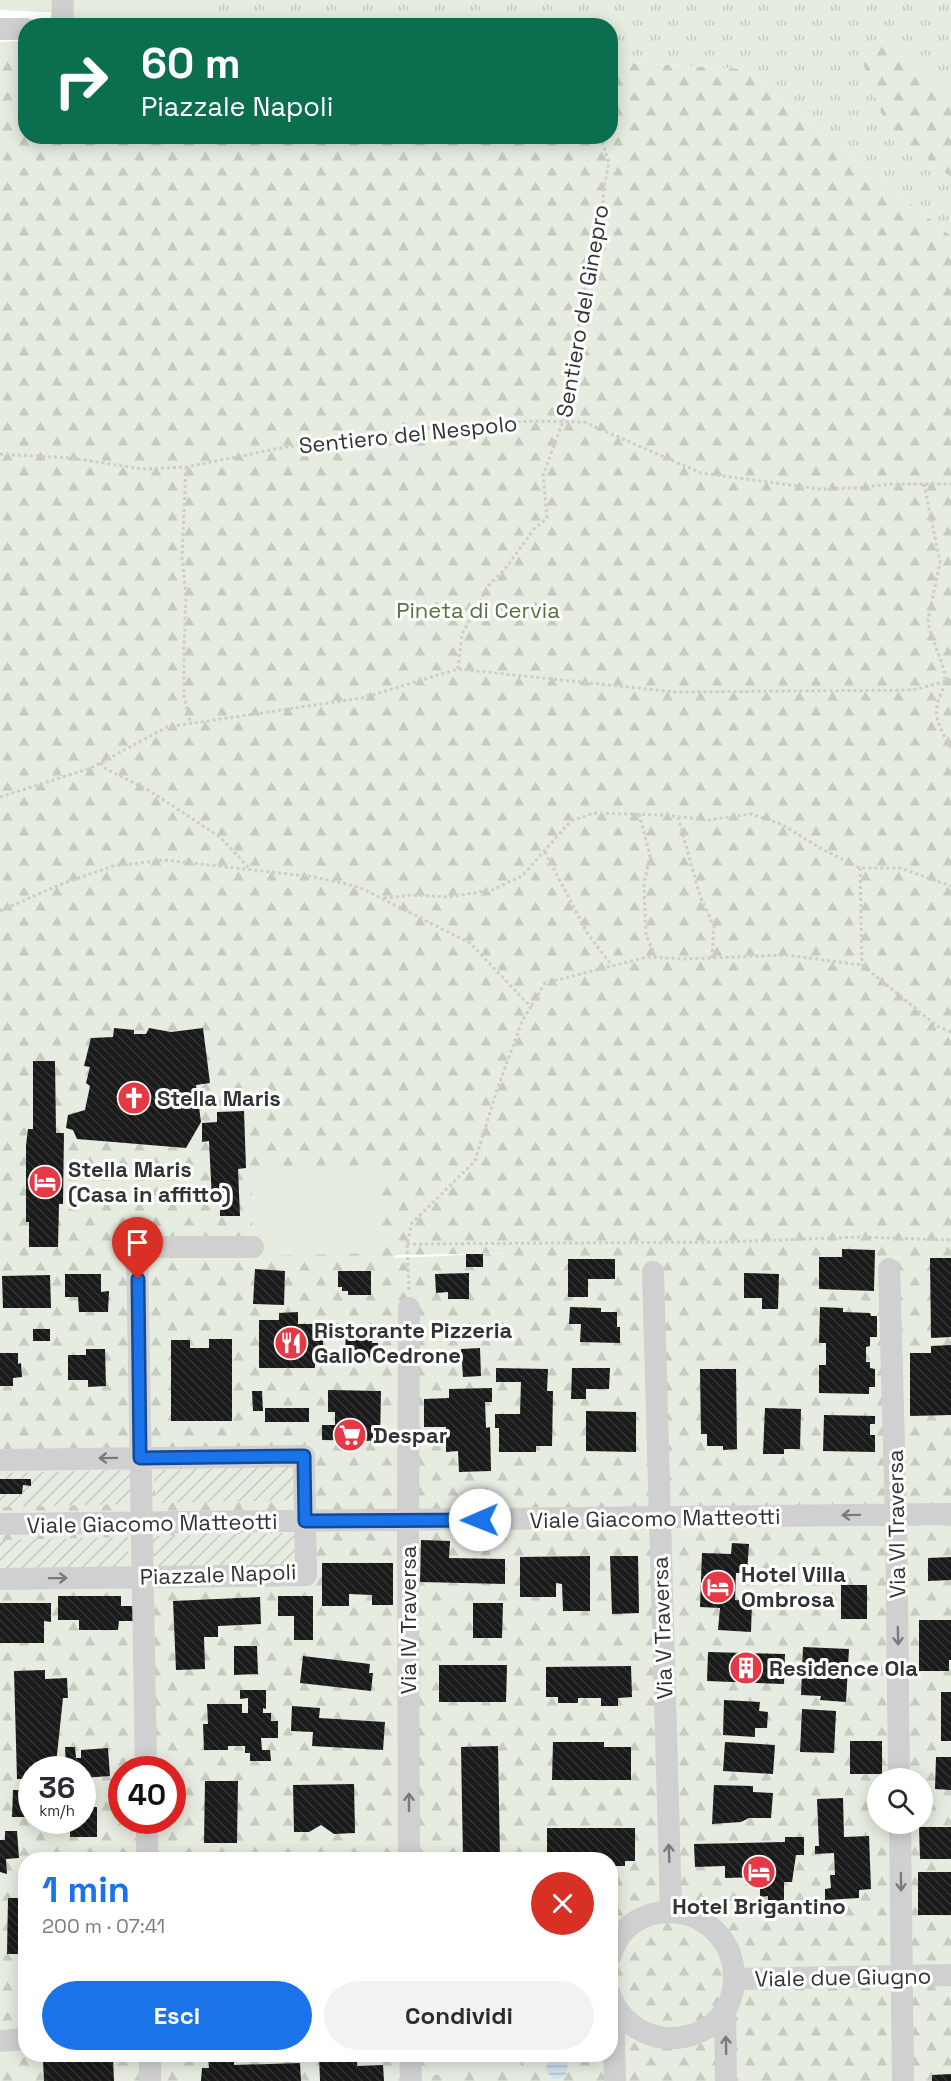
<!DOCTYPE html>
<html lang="it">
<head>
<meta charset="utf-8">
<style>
  body { margin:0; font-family:"Space Grotesk",sans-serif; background:#f2f2f3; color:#2b2b33; height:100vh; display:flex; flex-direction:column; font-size:22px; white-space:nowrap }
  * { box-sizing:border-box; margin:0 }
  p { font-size:20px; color:#7c7c81 }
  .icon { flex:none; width:33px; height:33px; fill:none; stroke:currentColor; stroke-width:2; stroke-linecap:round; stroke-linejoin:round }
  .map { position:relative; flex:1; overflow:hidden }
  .side { position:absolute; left:18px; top:1852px; width:600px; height:210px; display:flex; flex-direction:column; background:#fff; border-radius:24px; box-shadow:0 3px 15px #0003 }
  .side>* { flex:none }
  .banner { position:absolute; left:18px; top:18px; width:600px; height:126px; border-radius:24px; box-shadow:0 3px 15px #0003; background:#0b6e4f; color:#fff; overflow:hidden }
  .fabs { position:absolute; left:867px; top:1768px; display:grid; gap:12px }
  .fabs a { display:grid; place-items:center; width:66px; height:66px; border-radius:50%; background:#fff; box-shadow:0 3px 15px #0003; font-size:30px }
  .speed { position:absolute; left:18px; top:1756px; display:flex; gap:12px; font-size:30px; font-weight:700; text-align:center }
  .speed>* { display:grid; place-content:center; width:78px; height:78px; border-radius:50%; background:#fff; box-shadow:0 3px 15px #0003; line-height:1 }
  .speed small { font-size:15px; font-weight:400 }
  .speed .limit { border:9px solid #d22; background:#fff; color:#111 }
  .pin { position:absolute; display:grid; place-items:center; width:51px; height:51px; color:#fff; margin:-62px -26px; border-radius:50% 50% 50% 0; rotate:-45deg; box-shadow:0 0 6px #0007 }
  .pin .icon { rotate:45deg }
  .me { position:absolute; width:66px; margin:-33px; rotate:269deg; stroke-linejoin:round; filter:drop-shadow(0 0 4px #0008) }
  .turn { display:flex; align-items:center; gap:21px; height:126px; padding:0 24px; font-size:27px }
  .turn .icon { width:78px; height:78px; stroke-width:2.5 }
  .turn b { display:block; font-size:42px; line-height:51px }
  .round { display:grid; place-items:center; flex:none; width:63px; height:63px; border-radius:32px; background:#f2f2f3 }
  .head { display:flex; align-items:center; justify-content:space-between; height:102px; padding:0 24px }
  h1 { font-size:36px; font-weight:800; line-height:45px; color:#1a73e8 }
  .button { display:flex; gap:12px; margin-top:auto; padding:12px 24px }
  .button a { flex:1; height:69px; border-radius:36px; background:#1a73e8; color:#fff; font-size:24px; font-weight:800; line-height:69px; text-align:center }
  .button a+a { background:#f2f2f3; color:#2b2b33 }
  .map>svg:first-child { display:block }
  .grass { fill:url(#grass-tufts) }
  .forest { fill:url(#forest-firs); fill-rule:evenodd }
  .garden { fill:url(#garden-furrows) }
  .pitch { fill:#e6ecdf }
  .water { fill:url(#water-rules) }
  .building { fill:url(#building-back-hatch) }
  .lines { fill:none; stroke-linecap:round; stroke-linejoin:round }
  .path { stroke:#cdcdcd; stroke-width:3; stroke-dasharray:3 3; stroke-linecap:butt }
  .minor { stroke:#d0d0d0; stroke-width:22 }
  .oneway { stroke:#7a7a7a }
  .route-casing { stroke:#114b97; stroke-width:15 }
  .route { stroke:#1a73e8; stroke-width:10 }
  .labels { text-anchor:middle; stroke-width:6; stroke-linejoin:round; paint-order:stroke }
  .street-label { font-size:22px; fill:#333; stroke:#fff }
  .park-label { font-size:22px; fill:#56703f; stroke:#fff }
  .poi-label { font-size:22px; font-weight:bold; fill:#333; stroke:#fff; text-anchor:start }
</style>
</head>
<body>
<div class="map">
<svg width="951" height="2081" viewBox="0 0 951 2081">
  <defs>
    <pattern id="grass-tufts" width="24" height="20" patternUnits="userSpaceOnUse" patternTransform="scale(1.5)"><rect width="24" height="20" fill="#e6ecdf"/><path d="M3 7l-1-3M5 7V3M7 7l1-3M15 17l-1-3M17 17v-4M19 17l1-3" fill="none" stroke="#c6cbc0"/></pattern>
    <pattern id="forest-firs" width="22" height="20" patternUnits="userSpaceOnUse" patternTransform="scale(1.5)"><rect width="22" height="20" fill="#e6ecdf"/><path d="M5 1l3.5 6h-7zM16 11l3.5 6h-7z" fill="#c6cbc0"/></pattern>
    <pattern id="garden-furrows" width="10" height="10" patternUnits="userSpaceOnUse" patternTransform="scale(1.5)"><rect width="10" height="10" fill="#e6ecdf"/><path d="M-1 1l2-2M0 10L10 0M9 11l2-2" fill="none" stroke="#c6cbc0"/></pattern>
    <pattern id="water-rules" width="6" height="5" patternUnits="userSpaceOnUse" patternTransform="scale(1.5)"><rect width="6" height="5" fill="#cfe2ee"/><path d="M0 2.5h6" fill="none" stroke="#b2c2cd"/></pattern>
    <pattern id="building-back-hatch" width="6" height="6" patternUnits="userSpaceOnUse" patternTransform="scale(1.5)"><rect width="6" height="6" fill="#1a1a1a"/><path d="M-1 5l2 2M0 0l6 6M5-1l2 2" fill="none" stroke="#333"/></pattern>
  </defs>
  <rect width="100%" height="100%" fill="#fff"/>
  <path class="grass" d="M215 0H951V236L744 69 611 62 610 26H215Z"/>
  <path class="forest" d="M887 37 944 88H951V177L886 126 860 55Z
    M25 41 26 136H610L611 62 744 69 951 236V2081H0V42ZM519 1253 395 1258 394 1256 395 1255ZM32 1770H82V1821H32ZM122 1770H172V1821H122ZM878 1779H922V1824H878ZM26 1860H610V2055H26Z"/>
  <path class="garden" d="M295 1466 296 1500 155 1503 154 1470Z
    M130 1470V1504L0 1507V1473Z
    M294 1533 295 1566 154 1570 153 1536Z
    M128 1537 129 1570 0 1574V1540Z"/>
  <path class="pitch" d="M0 0H215V25H65V13L0 10Z
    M377 1165 379 1253 253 1256 251 1168Z
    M425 2055H520L521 2066 426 2076Z"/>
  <path class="water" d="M551 2055H575L567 2062C569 2073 565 2079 553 2079 545 2071 543 2064 552 2057Z"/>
  <path class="building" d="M114 1028 134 1030V1034H146L149 1028 171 1032 203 1028 210 1083 196 1085 201 1122 186 1148 77 1139 73 1130 66 1128 68 1115 85 1110 90 1086 86 1083 90 1067 84 1066 91 1038 113 1037Z
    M33 1061H55L56 1133H64L63 1204H59L58 1247H29V1222H26V1145L28 1129H33Z
    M244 1111 246 1168 238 1169 240 1216H220V1200H212L209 1141 202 1142V1123L217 1122V1112Z
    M842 1249 875 1250 874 1291 819 1289V1257H842Z
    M466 1254H483V1267H466Z
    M930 1258H951V1337L931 1338Z
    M568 1259H615V1279H588V1297H568Z
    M255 1269 285 1271 284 1305 253 1304Z
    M338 1271H371V1295H348V1291H342V1287H338Z
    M469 1273V1299H448V1292L436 1293 435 1274Z
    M744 1273 779 1274 778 1309H762V1298H744Z
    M65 1274H101V1292L109 1291 108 1312H79L78 1297H65Z
    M50 1275 51 1308H3L2 1276Z
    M570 1307 601 1308V1312H617V1327H620V1343L580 1342 581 1324H569Z
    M820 1307 843 1308V1312L870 1313 871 1316H877V1337H870V1346L866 1347V1362H870V1368L875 1369V1387H869V1394L819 1393V1365H826V1343H819Z
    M298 1312V1324H323V1361H315V1368H259V1320H279V1313Z
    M346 1328 373 1329 372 1343H378V1358L345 1357Z
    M33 1329H50V1341H33Z
    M209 1339H232V1421H171V1340H190V1348H209Z
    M951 1345V1415L910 1416V1353H931V1346Z
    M480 1348 481 1376 463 1377 461 1349Z
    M86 1349H105L106 1386 88 1387V1380H68V1355H86Z
    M0 1353H18V1364L21 1363 22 1377 13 1378V1386H0Z
    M496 1368 548 1369 547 1391H553L552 1446H536V1452H499V1428H495V1414H520L521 1382H496Z
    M572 1368H610L609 1389H586V1399H571Z
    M700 1369H736L737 1449 723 1450V1446H707V1434H701Z
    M492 1388V1402H485L486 1428 490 1427 491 1471 459 1472 458 1451 446 1452V1427H424V1399L449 1398V1389Z
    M328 1390 381 1391 380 1441 322 1440V1425H335V1412H328Z
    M252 1391H262L263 1411H253Z
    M265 1408H309V1422H265Z
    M765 1408 801 1409 800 1449H784V1454H763Z
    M586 1411 636 1412V1452L586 1451Z
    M824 1415 875 1416V1424H870V1435H875V1452L823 1451Z
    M0 1479H31V1486L23 1485 22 1494H0Z
    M421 1540 450 1541 449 1558 505 1559V1584L420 1582Z
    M732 1543 749 1544 747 1573H736L735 1600 752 1601 751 1632 718 1630 720 1608 700 1607 702 1553 731 1554Z
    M590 1556V1611H563L562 1584 556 1583V1597H520V1557Z
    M610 1556H638L639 1613 612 1614Z
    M951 1557V1580L928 1581V1558Z
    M322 1563H393V1605H372V1595L349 1594V1606H322Z
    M841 1585H867V1619H841Z
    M58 1596H121V1606H133V1621H119L118 1630H79V1620H58Z
    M278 1596H313V1640H294V1616H278Z
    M260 1597 261 1624 218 1626V1637H204L205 1669 176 1670 173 1601Z
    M0 1603H51V1622L44 1621V1643H0Z
    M473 1603H503L502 1638H473Z
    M919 1620H951V1660H949V1671H919Z
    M234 1646H257L258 1674 234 1675Z
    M803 1647 849 1649 846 1702 820 1700 821 1696 801 1695Z
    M708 1652 785 1654 784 1684 707 1681Z
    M303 1656 370 1664 369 1673H373L371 1691 300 1683Z
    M439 1665H507L506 1702H439Z
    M631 1666 632 1697 618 1698V1706H601V1698H578V1703H558V1697H546V1667Z
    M45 1670V1679L67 1678 68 1698H63L56 1764H42L43 1770H32V1779H17L14 1671Z
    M240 1690H266V1709L263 1708V1713H271V1721H278V1738H261L262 1750H270L271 1761H250V1753H245V1746H228V1750H204L203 1724H208L207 1704H242V1713H248V1698L240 1699Z
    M941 1692H951V1741H941Z
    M724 1700 760 1702 759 1711 768 1712 767 1728H755V1737L723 1735Z
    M292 1706 320 1708 319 1718 385 1722 383 1750 312 1746 313 1732 291 1731Z
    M802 1709 836 1711 834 1753 800 1752Z
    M850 1741H882V1774H850Z
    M553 1742H604V1747H631V1780H552Z
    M725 1742 775 1745 773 1774 723 1771Z
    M498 1746 500 1860H463L461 1747Z
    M65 1747H75L76 1758H81V1750L108 1748 110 1776 82 1778V1770H76L75 1767H66Z
    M936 1757H951V1790L935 1789Z
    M205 1781H238L237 1843H204Z
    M354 1784 355 1833 334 1834 321 1825 309 1832H294L293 1785Z
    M714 1785 753 1786V1792L773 1793 771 1818H749L741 1822 712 1824Z
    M13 1790H32V1817H12Z
    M843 1798 844 1837 869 1836 871 1889 859 1890V1898L825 1900V1889L831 1888 830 1875H835L834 1853 815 1854V1846H819L817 1799Z
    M82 1807H97V1837H70V1821H82Z
    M919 1827H951V1859H920Z
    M547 1828H635V1861H625V1866H610V1860H547Z
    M5 1831H17L19 1858 6 1859 7 1874 0 1872V1840H5Z
    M785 1837H804V1855H796L792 1882H784V1904H768V1896L760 1897V1877L725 1878V1866L695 1867 694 1844 785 1842Z
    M30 1855 87 1858V1860H30Z
    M351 1855 381 1856 380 1860H351Z
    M918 1872H951V1915H918Z
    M8 1898H26V1969H19V1954H7Z
    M319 2055H357V2066L383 2065 384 2081H320Z
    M365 2055H386V2060H365Z
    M234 2056V2065L300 2063 301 2081H201L202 2068H209L208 2057Z
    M113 2059 114 2081H44L43 2061Z
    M951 2074V2081H932V2075Z"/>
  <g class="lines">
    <path class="path" d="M0 454 72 458 143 469 186 467 286 447 426 428 533 421 584 422 701 473 820 489 855 488 891 484H951
      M186 467 182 558 186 595 184 648V696L191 725
      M924 484 940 562 928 620C930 640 944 660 945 679 945 689 938 697 937 706 934 721 945 736 951 750
      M458 669 462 634 489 585 505 569 534 529 547 518 543 475 570 403 569 393 577 360 576 343 585 284 602 219 604 187 609 163 601 138
      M100 763 106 769 150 791 220 837 251 870
      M0 797 91 768 167 727 362 698 458 669 675 692 913 690 951 680
      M639 814 650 855 644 885 646 935 656 958
      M678 817 700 896 714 926 712 958
      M545 852 586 931 612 966
      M860 868 862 965
      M384 898 414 895 448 897 492 890 522 876 571 821 594 813 664 815 708 820 751 814 781 824 822 849 860 868H900L951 886
      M0 911 59 885 113 866 164 860 315 877 359 887 470 943 527 1003 532 1005 545 983 647 957 684 959 786 955 862 965 937 1026 951 1032
      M407 1244 726 1242 859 1237 951 1240
      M409 1290 407 1244 412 1223 475 1161 497 1090 522 1021 532 1005"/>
    <path class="minor" d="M61 26 62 25 63 0
      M0 29H26
      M889 1269 896 1515 899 1779
      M653 1272 671 1911
      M0 1460 304 1456 306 1575 0 1579
      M0 1524 951 1514
      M146 1770 137 1247H253
      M147 1821V1860
      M900 1824 903 2081
      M409 1860 408 1541 409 1308
      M610 1957C631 1886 733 1904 734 1977 735 2046 635 2063 610 1994
      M735 1979 951 1975
      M613 2002 615 2081
      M725 2009 726 2081
      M0 2041 26 2039
      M150 2055V2081
      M410 2055 411 2081"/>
  </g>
  <defs><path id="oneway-shaft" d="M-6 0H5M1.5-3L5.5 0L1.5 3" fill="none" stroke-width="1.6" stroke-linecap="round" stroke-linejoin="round" transform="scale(1.5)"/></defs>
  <g class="oneway">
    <use href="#oneway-shaft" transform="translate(108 1458) rotate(179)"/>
    <use href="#oneway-shaft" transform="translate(851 1515) rotate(179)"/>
    <use href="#oneway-shaft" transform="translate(58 1578) rotate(-1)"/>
    <use href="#oneway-shaft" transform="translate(898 1636) rotate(89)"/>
    <use href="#oneway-shaft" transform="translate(409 1802) rotate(-90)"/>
    <use href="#oneway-shaft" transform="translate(669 1853) rotate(-92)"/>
    <use href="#oneway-shaft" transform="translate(901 1882) rotate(89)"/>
    <use href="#oneway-shaft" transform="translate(726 2045) rotate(-91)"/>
  </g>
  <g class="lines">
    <defs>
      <path id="route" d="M138 1279 140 1458 304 1456 305 1521 480 1520"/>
    </defs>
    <use href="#route" class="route-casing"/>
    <use href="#route" class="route"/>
  </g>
  <defs>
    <symbol id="church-disc" viewBox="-11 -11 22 22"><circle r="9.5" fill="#e63946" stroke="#fff"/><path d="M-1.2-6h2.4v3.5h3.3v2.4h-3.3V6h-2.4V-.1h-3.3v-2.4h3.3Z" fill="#fff"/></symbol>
    <symbol id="hotel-disc" viewBox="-11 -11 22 22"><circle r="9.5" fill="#e63946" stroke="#fff"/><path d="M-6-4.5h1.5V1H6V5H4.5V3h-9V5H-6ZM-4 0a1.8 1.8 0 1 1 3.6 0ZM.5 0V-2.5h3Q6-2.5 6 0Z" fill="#fff"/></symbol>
    <symbol id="restaurant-disc" viewBox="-11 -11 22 22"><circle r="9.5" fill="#e63946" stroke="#fff"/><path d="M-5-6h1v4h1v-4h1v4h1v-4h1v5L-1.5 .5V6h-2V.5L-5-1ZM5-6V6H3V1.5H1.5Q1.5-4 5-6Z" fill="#fff"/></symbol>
    <symbol id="supermarket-disc" viewBox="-11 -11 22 22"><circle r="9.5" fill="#e63946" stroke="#fff"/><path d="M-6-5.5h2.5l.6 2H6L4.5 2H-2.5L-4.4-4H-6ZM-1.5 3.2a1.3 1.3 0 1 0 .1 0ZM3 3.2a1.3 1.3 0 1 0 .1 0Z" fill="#fff"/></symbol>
    <symbol id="building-disc" viewBox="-11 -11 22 22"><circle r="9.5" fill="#e63946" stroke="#fff"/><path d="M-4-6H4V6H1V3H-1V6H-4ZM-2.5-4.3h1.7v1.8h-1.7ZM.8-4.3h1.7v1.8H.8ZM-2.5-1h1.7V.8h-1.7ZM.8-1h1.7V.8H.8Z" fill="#fff"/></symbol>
  </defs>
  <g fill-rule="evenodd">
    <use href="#church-disc" x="115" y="1079" width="38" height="38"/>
    <use href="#hotel-disc" x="26" y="1163" width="38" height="38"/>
    <use href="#restaurant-disc" x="272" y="1324" width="38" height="38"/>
    <use href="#supermarket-disc" x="331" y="1416" width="38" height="38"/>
    <use href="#hotel-disc" x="699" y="1568" width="38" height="38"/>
    <use href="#building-disc" x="727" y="1649" width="38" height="38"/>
    <use href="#hotel-disc" x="740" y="1853" width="38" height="38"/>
  </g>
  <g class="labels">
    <g class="street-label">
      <text transform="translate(582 311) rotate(-80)" y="8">Sentiero del Ginepro</text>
      <text transform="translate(408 434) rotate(-6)" y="8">Sentiero del Nespolo</text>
      <text transform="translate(655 1518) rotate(-1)" y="8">Viale Giacomo Matteotti</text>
      <text transform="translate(152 1523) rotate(-1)" y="8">Viale Giacomo Matteotti</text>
      <text transform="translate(896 1524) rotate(-91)" y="8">Via VI Traversa</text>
      <text transform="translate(218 1574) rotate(-2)" y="8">Piazzale Napoli</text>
      <text transform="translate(408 1620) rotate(-90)" y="8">Via IV Traversa</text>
      <text transform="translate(662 1628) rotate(-92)" y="8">Via V Traversa</text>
      <text transform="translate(843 1977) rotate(-1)" y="8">Viale due Giugno</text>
    </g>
    <g class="park-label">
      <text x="478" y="618">Pineta di Cervia</text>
    </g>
    <g class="poi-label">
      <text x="157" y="1106">Stella Maris</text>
      <text x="68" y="1177">Stella Maris<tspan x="68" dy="25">(Casa in affitto)</tspan></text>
      <text x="314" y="1338">Ristorante Pizzeria<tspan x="314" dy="25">Gallo Cedrone</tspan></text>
      <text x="373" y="1443">Despar</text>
      <text x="741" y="1582">Hotel Villa<tspan x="741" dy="25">Ombrosa</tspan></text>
      <text x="769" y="1676">Residence Ola</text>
      <text x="759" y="1914" text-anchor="middle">Hotel Brigantino</text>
    </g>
  </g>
</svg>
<div class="fabs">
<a><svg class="icon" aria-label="search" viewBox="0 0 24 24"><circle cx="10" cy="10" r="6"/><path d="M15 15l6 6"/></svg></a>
</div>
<div class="speed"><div>36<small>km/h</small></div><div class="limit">40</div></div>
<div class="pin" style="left:138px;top:1279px;background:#d93025"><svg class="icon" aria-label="arrive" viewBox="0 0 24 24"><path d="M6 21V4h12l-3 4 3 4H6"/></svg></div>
<svg class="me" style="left:480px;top:1520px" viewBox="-20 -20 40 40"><circle r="19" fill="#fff"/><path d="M0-13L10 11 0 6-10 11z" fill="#1a73e8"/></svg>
<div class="banner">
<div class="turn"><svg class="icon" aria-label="right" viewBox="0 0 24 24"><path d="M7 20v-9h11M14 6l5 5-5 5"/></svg><div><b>60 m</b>Piazzale Napoli</div></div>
</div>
<section class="side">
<div class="head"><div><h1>1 min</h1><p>200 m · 07:41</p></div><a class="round" style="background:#d93025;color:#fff"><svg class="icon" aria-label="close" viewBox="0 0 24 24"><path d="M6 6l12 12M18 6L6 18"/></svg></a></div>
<div class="button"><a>Esci</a><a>Condividi</a></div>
</section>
</div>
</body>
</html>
